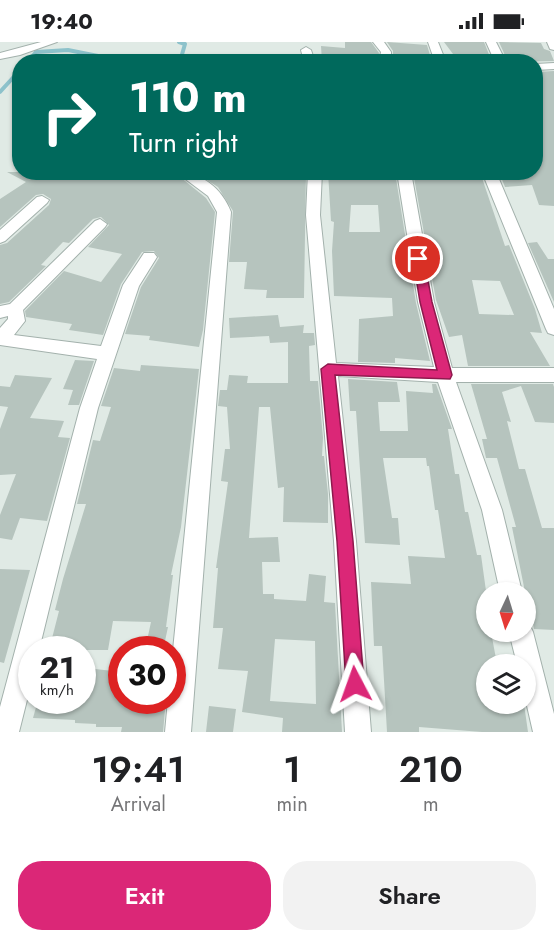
<!DOCTYPE html>
<html lang="en">
<head>
<meta charset="utf-8">
<style>
  body { margin:0; font-family:Jost,sans-serif; background:#f2f2f2; color:#202124; height:100vh; display:flex; flex-direction:column; font-size:22px; white-space:nowrap }
  * { box-sizing:border-box; margin:0 }
  p { font-size:20px; color:#757577 }
  .icon { flex:none; width:33px; height:33px; fill:none; stroke:currentColor; stroke-width:2; stroke-linecap:round; stroke-linejoin:round }
  .map { position:relative; height:690px; overflow:hidden }
  .sheet { display:flex; flex-direction:column; background:#fff; flex:1 }
  .sheet>* { flex:none }
  .guide { position:absolute; left:12px; top:12px; width:531px; height:126px; border-radius:24px; box-shadow:0 2px 4px #0004; background:#00695c; color:#fff; overflow:hidden }
  .needle { width:39px; rotate:184deg }
  .controls { position:absolute; left:476px; top:540px; display:grid; gap:12px }
  .controls a { display:grid; place-items:center; width:60px; height:60px; border-radius:50%; background:#fff; box-shadow:0 2px 4px #0004; font-size:30px }
  .speed { position:absolute; left:18px; top:594px; display:flex; gap:12px; font-size:30px; font-weight:700; text-align:center }
  .speed>* { display:grid; place-content:center; width:78px; height:78px; border-radius:50%; background:#fff; box-shadow:0 2px 4px #0004; line-height:1 }
  .speed small { font-size:15px; font-weight:400 }
  .speed .limit { border:9px solid #d22; background:#fff; color:#111 }
  .pin { position:absolute; display:grid; place-items:center; width:51px; height:51px; color:#fff; margin:-26px; border:3px solid #fff; border-radius:50%; box-shadow:0 2px 6px #0007 }
  .me { position:absolute; width:66px; margin:-33px; rotate:356deg; stroke-linejoin:round; filter:drop-shadow(0 0 4px #0008) }
  .turn { display:flex; align-items:center; gap:21px; height:126px; padding:0 18px; font-size:27px }
  .turn .icon { width:78px; height:78px; stroke-width:2.5 }
  .turn b { display:block; font-size:42px; line-height:51px }
  .eta { display:flex; justify-content:space-evenly; align-items:center; height:102px; text-align:center }
  .eta b { font-size:36px; font-weight:600; line-height:42px }
  .button { display:flex; gap:12px; margin-top:auto; padding:12px 18px }
  .button a { flex:1; height:69px; border-radius:24px; background:#db2777; color:#fff; font-size:24px; font-weight:600; line-height:69px; text-align:center }
  .button a+a { background:#f2f2f2; color:#202124 }
  .status { display:flex; justify-content:space-between; align-items:center; height:42px; padding:0 30px; background:#fff; direction:ltr }
  .status svg { height:16px; fill:currentColor }
  .map>svg:first-child { display:block }
  .lines { fill:none; stroke-linecap:round; stroke-linejoin:round }
  .stream { stroke:#8dc2cb; stroke-width:4 }
  .building { fill:#b6c4be; fill-rule:evenodd }
  .minor-casing { stroke:#a3b1ac; stroke-width:2 }
  .minor { fill:#fff; fill-rule:evenodd }
  .route { fill:#db2777; stroke:#8e194d; stroke-width:1.5 }
</style>
</head>
<body>
<div class="status"><b>19:40</b><svg viewBox="0 0 49 12"><path d="M0 12V9h3v3zM5 12V6h3v6zM10 12V3h3v9zM15 12V0h3v12zM26 1h20v11H26zM47 4h2v5h-2z"/></svg></div>
<div class="map">
<svg width="554" height="690" viewBox="0 0 554 690">
  <rect width="100%" height="100%" fill="#e0eae5"/>
  <g class="lines">
    <path class="stream" d="M28 20 36 10 68 8 128 20
      M153 20 181 16 185 2 179 0
      M0 50 20 28"/>
  </g>
  <path class="building" d="M345 0H371L379 11 377 20H322L321 4 345 6Z
    M387 0 427 3 432 20H393V9Z
    M444 0H484L492 20H481L478 14 456 16Z
    M499 0 541 1 544 7 550 9 554 19 508 20Z
    M554 29V164L539 163 532 143 505 145 499 130H536V30Z
    M7 130H174L206 156 215 170 203 288 199 305 149 298 150 294 125 292 141 245 159 216 154 209 142 210 121 242 103 293 69 288 72 282 26 275 25 269 64 229 101 240 122 212 88 205 109 183 101 175 93 177 69 201 63 200 41 223 46 224 9 260 0 262V203L7 201 49 163 51 157 43 152 36 153 0 185V157L26 140Z
    M194 130H306L304 256H266L267 248 244 247 247 220H229L233 169 218 145Z
    M328 130H395L416 261 430 319 395 316V321L358 320 359 277 393 274 392 256 334 254 332 209 334 180 331 179ZM351 163H378L380 190H349Z
    M413 130H480L505 204 509 203 535 267 542 291 530 290 550 324H468L462 293 449 295 436 258ZM472 238 500 239 514 273 479 272Z
    M537 200 548 217H554V260L528 201Z
    M278 273 280 285 304 283 303 291H314L315 303 309 304 310 339H318L323 396 322 414H324L328 452V481L283 480 284 445 278 446 270 365H259L249 496 278 495 280 520H262L263 552H274V557L306 559 309 532 326 534 324 560 335 561 342 690H282L283 676 242 670 248 629 218 627 223 586H213L218 526H216L228 440 221 439 225 407H230L227 365 218 364 220 348H227L229 333 248 334 247 341H288V300L270 301 269 294 230 296 229 276ZM275 597 315 599 316 662 270 659Z
    M75 318 94 319 79 363H68L73 348 63 347Z
    M141 323 199 327 181 485 171 533H173L166 585H168L163 608H145L151 580 113 579 108 608H49L59 569 55 568 63 537 86 462H77L93 398 100 399 111 365 101 364 114 326 140 329Z
    M15 333 52 336 30 376 64 379 58 395 70 396 47 479 20 476 12 498 0 496V473L16 432 0 433V387L8 365 0 364V344L10 345Z
    M348 337 397 340 400 360H378L380 389H408L406 349 433 351 432 342H436L452 387H448L455 432H459L465 470H468L477 513H481L486 549V590H491L497 622H486V662H524L528 690H482L419 685V690H387L382 604H374L371 540 411 542 408 514 445 516 438 468H435L429 424H427L426 416H383L392 476H398L400 503 365 501 356 369H350Z
    M471 342H553L554 345V381L535 380 521 344 502 350 511 380 507 379 519 427H525L542 486H554V588L534 587 531 570H526L525 550 512 485H516L497 416H486L482 397H487Z
    M0 527 30 528 4 621 0 620Z
    M86 626 122 630 119 658H166L163 690H121L122 685H96V682L75 681V678L33 676 38 658H82Z
    M209 664 236 667 233 690H206Z"/>
  <g class="lines">
    <defs>
      <path id="minor" d="M41 0H57L20 13 0 17V11Z
        M373 0H384L391 10V20H379L381 10Z
        M428 0H438L446 20H435Z
        M486 0H496L506 20H495Z
        M547 0H554V8L550 7Z
        M306 5 311 8 315 20H304L301 8Z
        M554 21V27L536 28V22Z
        M176 130C201 130 222 146 231 170L191 690H165L168 658H172V618L217 170 208 154Z
        M308 130H322L320 173 336 321 434 325 418 260 397 130H411L434 260 452 326H554V340H456L502 468 522 550H500L482 468 438 340 338 334 356 499 371 690H345L334 499 306 173Z
        M482 130H496L554 267V293L548 291 546 287Z
        M42 154 49 158 47 161 5 199 0 201V188L37 155Z
        M100 177 107 182 105 185 23 268 25 279 14 293 101 304 123 243 144 211H154L157 215 139 244 98 366 39 608H32V638L19 690H0V665L80 366 97 317 0 303V286L8 277V274L0 276V264L10 262 95 179Z
        M525 580 529 582 533 590 554 672V690H533L525 655V622H517L509 590H525Z"/>
    </defs>
    <use href="#minor" class="minor-casing"/>
    <use href="#minor" class="minor"/>
  </g>
  <path class="route" d="M418 213 424 217 432 260 452 333 450 337 335 333 353 499 364 642 362 649 355 651 349 649 346 642 337 499 321 327 328 322 437 328 420 260 413 217Z"/>
</svg>
<div class="controls">
<a><svg class="needle" viewBox="-14 -14 28 28"><path d="M0-13l5 13h-10z" fill="#e53935"/><path d="M0 13l5-13h-10z" fill="#757577"/></svg></a>
<a><svg class="icon" aria-label="layers" viewBox="0 0 24 24"><path d="M12 4l9 5-9 5-9-5zM3 14l9 5 9-5"/></svg></a>
</div>
<div class="speed"><div>21<small>km/h</small></div><div class="limit">30</div></div>
<div class="pin" style="left:418px;top:217px;background:#d93025"><svg class="icon" aria-label="arrive" viewBox="0 0 24 24"><path d="M6 21V4h12l-3 4 3 4H6"/></svg></div>
<svg class="me" style="left:355px;top:642px" viewBox="-20 -20 40 40"><path d="M0-17L14 15 0 8-14 15z" fill="#db2777" stroke="#fff" stroke-width="4"/></svg>
<div class="guide">
<div class="turn"><svg class="icon" aria-label="right" viewBox="0 0 24 24"><path d="M7 20v-9h11M14 6l5 5-5 5"/></svg><div><b>110 m</b>Turn right</div></div>
</div>
</div>
<section class="sheet">
<div class="eta">
<div><b>19:41</b><p>Arrival</p></div>
<div><b>1</b><p>min</p></div>
<div><b>210</b><p>m</p></div>
</div>
<div class="button"><a>Exit</a><a>Share</a></div>
</section>
</body>
</html>
